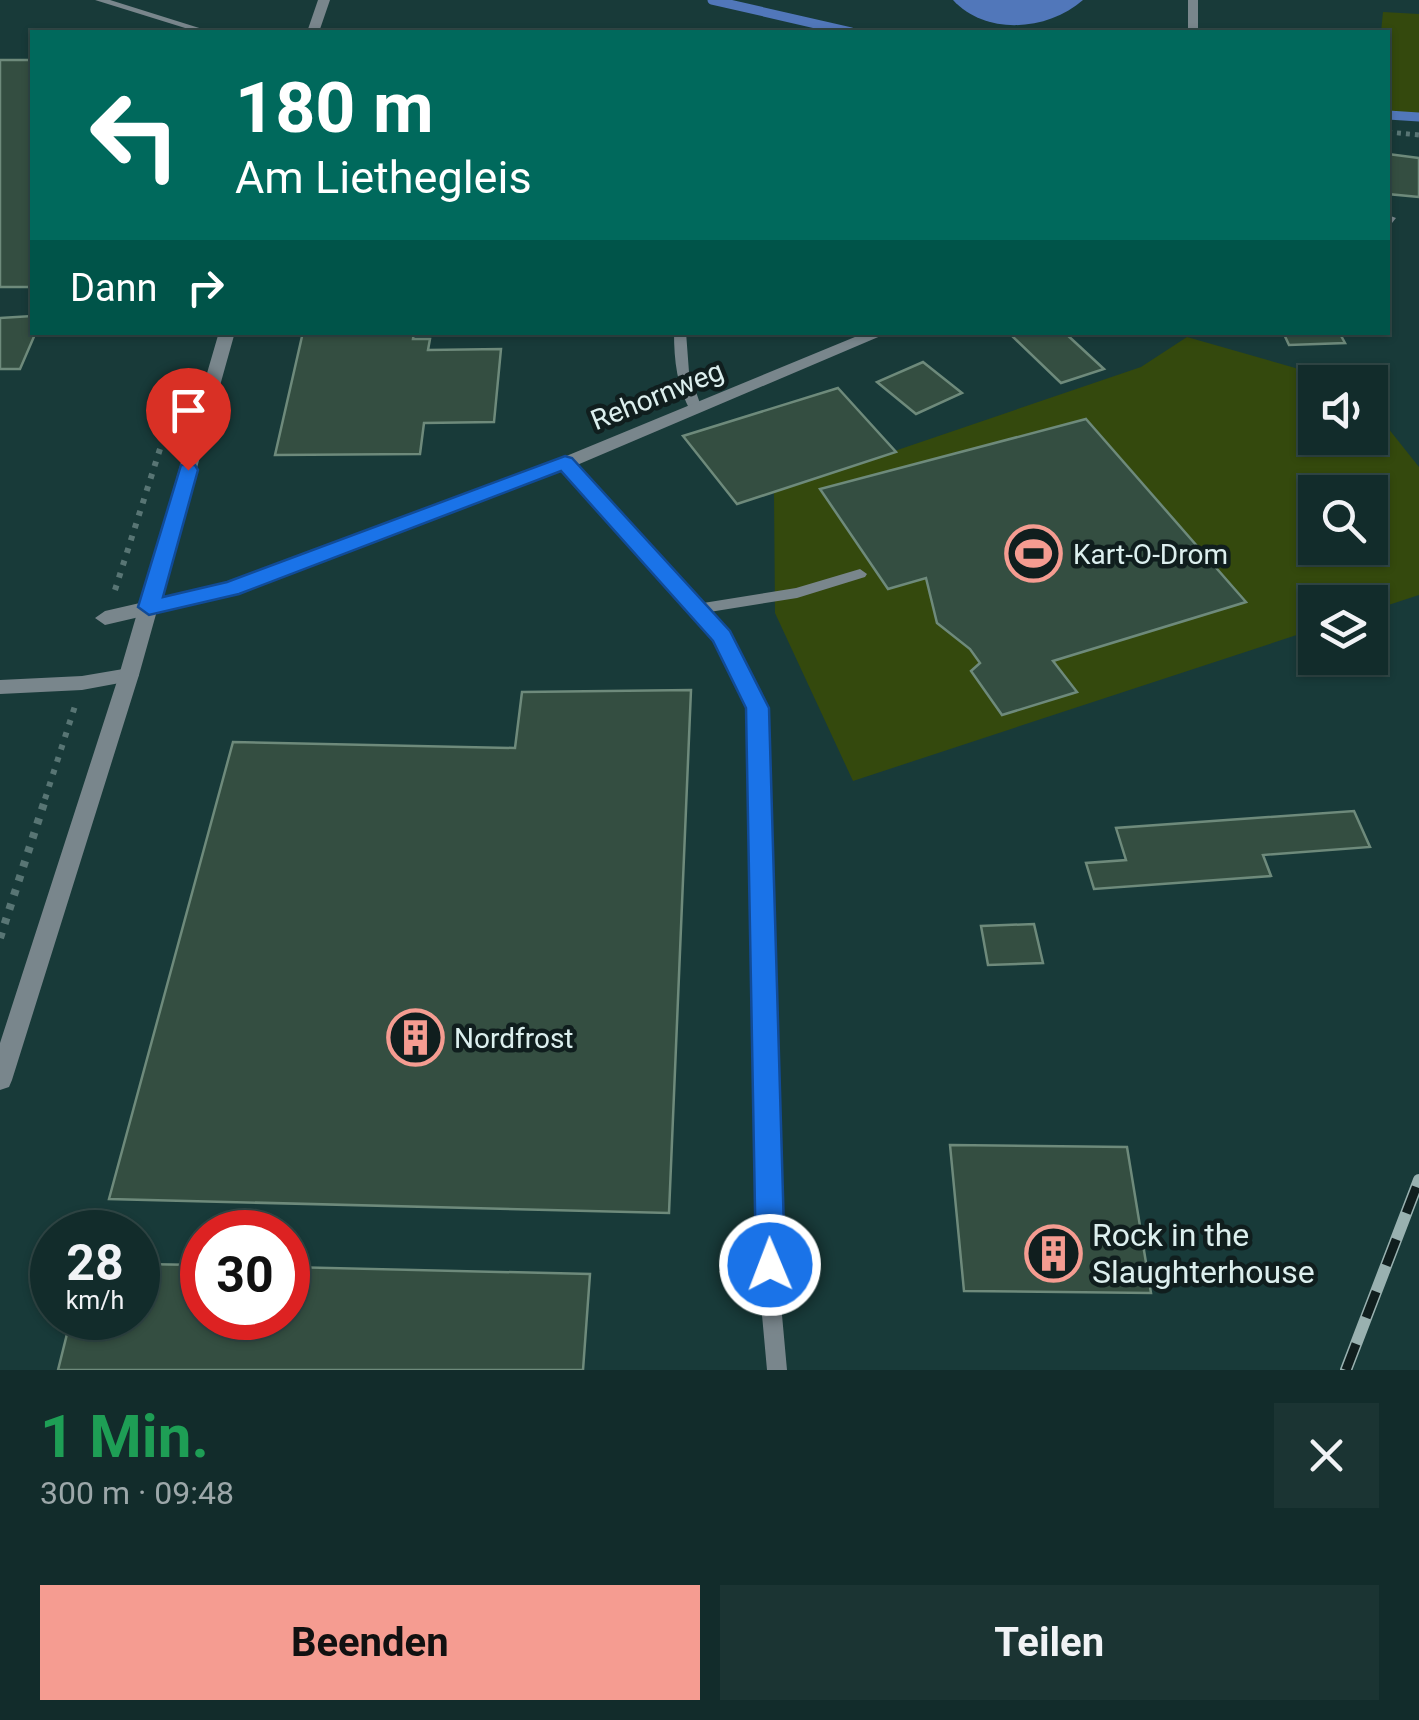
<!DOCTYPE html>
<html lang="de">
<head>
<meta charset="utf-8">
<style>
  body { margin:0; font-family:Roboto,sans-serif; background:#1b3433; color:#f1f3f6; height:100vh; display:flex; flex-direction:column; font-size:38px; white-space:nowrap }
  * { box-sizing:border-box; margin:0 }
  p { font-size:32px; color:#9ca7a9 }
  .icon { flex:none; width:55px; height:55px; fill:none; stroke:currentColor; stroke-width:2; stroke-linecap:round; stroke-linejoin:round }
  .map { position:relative; height:1370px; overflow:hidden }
  .sheet { display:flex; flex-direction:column; background:#122c2b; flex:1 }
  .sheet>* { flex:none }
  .guide { position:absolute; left:30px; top:30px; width:1360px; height:305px; border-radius:0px; box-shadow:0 2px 8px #0004,0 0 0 2px #314847; background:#00695c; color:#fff; overflow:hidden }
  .controls { position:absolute; left:1298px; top:365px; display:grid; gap:20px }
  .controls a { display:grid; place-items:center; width:90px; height:90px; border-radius:0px; background:#122c2b; box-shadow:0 2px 8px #0004,0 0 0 2px #314847; font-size:50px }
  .speed { position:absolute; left:30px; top:1210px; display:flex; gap:20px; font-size:50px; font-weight:700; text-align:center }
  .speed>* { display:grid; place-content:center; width:130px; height:130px; border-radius:50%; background:#122c2b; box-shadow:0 2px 8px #0004,0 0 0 2px #314847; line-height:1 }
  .speed small { font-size:25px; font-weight:400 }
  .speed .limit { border:15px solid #d22; background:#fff; color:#111 }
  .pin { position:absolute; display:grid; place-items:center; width:85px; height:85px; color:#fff; margin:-102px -42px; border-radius:50% 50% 50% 0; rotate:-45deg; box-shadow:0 0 10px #0007 }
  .pin .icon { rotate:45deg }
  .me { position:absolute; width:110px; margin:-55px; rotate:359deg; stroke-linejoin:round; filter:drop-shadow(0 0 8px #0008) }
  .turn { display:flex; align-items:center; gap:35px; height:210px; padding:0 40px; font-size:45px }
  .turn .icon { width:130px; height:130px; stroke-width:2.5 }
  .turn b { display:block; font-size:70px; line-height:85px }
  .then { display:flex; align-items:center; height:95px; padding:0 40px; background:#0003; gap:20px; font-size:38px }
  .round { display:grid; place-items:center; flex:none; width:105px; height:105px; border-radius:0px; background:#1b3433 }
  .summary { display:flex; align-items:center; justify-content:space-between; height:170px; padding:0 40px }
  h1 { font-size:60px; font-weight:700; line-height:75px; color:#1e9e55 }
  .action { display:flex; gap:20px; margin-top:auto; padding:20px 40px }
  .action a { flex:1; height:115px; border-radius:0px; background:#f59c91; color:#111; font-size:40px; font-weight:700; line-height:115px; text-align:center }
  .action a+a { background:#1b3433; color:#f1f3f6 }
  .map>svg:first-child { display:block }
  .green { fill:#34490d; fill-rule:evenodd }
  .water { fill:#5177ba }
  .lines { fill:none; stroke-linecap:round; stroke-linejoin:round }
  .stream { stroke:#5177ba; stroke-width:9 }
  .building { fill:#344e41; stroke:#6e8a7b; stroke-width:2.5 }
  .path-far2 { stroke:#587574; stroke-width:5; stroke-dasharray:4 5; stroke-linecap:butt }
  .path-far1 { stroke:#587574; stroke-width:6; stroke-dasharray:5 8; stroke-linecap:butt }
  .path { stroke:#587574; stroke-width:8; stroke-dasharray:6 9; stroke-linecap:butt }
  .service { fill:#79868c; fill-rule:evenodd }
  .minor { fill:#79868c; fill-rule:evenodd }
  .tertiary { fill:#79868c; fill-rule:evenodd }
  .rail-casing { stroke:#99b1b0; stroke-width:12 }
  .rail { stroke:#101e1e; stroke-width:9; stroke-dasharray:28; stroke-linecap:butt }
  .route { fill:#1a73e8; stroke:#114b97; stroke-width:2.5 }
  .labels { text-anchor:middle; stroke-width:9; stroke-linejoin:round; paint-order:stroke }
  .street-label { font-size:28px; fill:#dcefee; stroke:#101e1e }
  .poi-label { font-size:28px; fill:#dcefee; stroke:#101e1e; text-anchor:start }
  .near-poi-label { font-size:32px; fill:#dcefee; stroke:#101e1e; text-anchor:start }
</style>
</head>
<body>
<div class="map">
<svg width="1419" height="1370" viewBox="0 0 1419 1370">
  <rect width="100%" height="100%" fill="#183a39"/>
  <path class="green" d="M1383 12 1419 14V117L1388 115V32H1381Z
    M1187 337 1344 382H1315V438H1370V390L1379 393 1372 408 1419 467V595L1370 611V602H1315V629L853 781 775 613 774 492 1141 367ZM1315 492H1370V548H1315Z"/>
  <path class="water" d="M953 0H1083C1048 31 986 36 953 0Z"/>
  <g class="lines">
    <path class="stream" d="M712 0 851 32
      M1388 115 1419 117"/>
  </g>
  <path class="building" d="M0 60H32V287H0Z
    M1388 154 1419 158V197L1388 194Z
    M32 316 36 332 20 369H0V318Z
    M303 332H414L413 339H430L428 350 501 349 494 422 424 423 420 454 275 455Z
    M1064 332 1104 369 1061 383 1010 334Z
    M1283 332H1339L1345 343 1289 345Z
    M923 362 962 393 916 414 877 382Z
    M838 388 896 452 737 504 683 436Z
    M1086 419 1246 602 1053 661 1077 692 1002 715 971 671 980 663 970 649 937 623 926 578 888 589 820 489Z
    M691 690 669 1213 109 1199 233 742 515 748 522 692Z
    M1354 811 1370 847 1263 855 1271 876 1094 889 1086 863 1126 860 1116 828Z
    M1034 924 1043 963 988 965 981 926Z
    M950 1145 1127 1147 1151 1293 964 1291Z
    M138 1264 202 1265V1318H288V1267L590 1274 583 1370H58L71 1318H138Z"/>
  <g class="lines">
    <path class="path-far2" d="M1388 132 1419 135"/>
    <path class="path-far1" d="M115 590 175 402
      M45 799 75 706"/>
    <path class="path" d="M0 938 46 797"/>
    <path class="service" d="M95 0H110L212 32H198Z
      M1188 0H1198V32H1188Z
      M1388 215 1396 218 1392 223 1388 224Z
      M674 332H686L689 372 702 409 701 412H691C677 387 674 361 674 332Z
      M860 569 867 574 865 577 797 598 697 614 690 609 697 604 796 588Z
      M771 1295 778 1297 781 1304 787 1370H767L761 1304 764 1297Z"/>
    <path class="minor" d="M867 332H890L577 465 729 632 767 708 784 1304 780 1313 771 1317 762 1313 758 1304 747 708 714 641 562 471 238 594 105 625 95 618 105 611 227 583 559 459Z
      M129 668 136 670 139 675 136 680 82 690 0 694V680L82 676Z"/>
    <path class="tertiary" d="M318 0H330L319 32H307Z
      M219 332H235L139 675 12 1080 9 1087 0 1090V1043L119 675Z"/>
    <defs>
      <path id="rail" d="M1346 1370 1419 1180"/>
    </defs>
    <use href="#rail" class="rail-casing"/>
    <use href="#rail" class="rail"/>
  </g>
  <path class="route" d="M565 456 572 458 730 631 769 708 785 1265 781 1275 770 1279 760 1275 756 1265 746 708 713 641 561 471 239 594 149 615 138 607 181 465H195L198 470 163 597 227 582Z"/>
  <defs>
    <symbol id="stadium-ring" viewBox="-11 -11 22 22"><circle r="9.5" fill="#101e1e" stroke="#f59c91" stroke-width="1.5"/><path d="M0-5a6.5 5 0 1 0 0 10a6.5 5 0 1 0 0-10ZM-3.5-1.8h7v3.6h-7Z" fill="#f59c91"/></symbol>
    <symbol id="building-ring" viewBox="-11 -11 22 22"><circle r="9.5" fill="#101e1e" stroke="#f59c91" stroke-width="1.5"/><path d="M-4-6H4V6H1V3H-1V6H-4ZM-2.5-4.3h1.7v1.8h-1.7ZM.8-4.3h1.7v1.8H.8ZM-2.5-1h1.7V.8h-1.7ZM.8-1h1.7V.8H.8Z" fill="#f59c91"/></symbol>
  </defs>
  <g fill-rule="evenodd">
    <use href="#stadium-ring" x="1002" y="522" width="63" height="63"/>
    <use href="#building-ring" x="384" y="1006" width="63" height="63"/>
    <use href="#building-ring" x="1022" y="1222" width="63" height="63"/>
  </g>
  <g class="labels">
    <g class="street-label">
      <text transform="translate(657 395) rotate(-22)" y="10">Rehornweg</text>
    </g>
    <g class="poi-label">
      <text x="1073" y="564">Kart-O-Drom</text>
      <text x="454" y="1048">Nordfrost</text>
    </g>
    <g class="near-poi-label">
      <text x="1092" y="1246">Rock in the<tspan x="1092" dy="37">Slaughterhouse</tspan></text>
    </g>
  </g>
</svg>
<div class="controls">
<a><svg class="icon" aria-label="sound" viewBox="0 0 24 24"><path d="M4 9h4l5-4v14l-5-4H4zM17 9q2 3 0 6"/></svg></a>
<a><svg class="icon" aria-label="search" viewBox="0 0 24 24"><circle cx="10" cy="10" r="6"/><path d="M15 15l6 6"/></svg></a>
<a><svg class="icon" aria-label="layers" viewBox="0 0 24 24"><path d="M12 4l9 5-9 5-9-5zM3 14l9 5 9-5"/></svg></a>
</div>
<div class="speed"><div>28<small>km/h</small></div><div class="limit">30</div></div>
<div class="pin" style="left:188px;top:470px;background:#d93025"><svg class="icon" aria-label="arrive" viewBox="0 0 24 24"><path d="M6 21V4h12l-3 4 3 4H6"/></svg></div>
<svg class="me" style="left:770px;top:1265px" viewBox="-20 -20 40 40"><circle r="17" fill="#1a73e8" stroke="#fff" stroke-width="3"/><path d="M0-11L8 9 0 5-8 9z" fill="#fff"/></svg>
<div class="guide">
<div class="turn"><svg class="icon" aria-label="left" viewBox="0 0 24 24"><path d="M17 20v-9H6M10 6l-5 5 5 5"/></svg><div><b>180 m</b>Am Liethegleis</div></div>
<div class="then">Dann<svg class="icon" aria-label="right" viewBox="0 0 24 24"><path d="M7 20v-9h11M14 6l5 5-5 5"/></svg></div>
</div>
</div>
<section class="sheet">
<div class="summary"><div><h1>1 Min.</h1><p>300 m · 09:48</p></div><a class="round"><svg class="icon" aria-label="close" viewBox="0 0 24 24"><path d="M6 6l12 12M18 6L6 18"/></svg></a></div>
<div class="action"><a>Beenden</a><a>Teilen</a></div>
</section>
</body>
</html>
